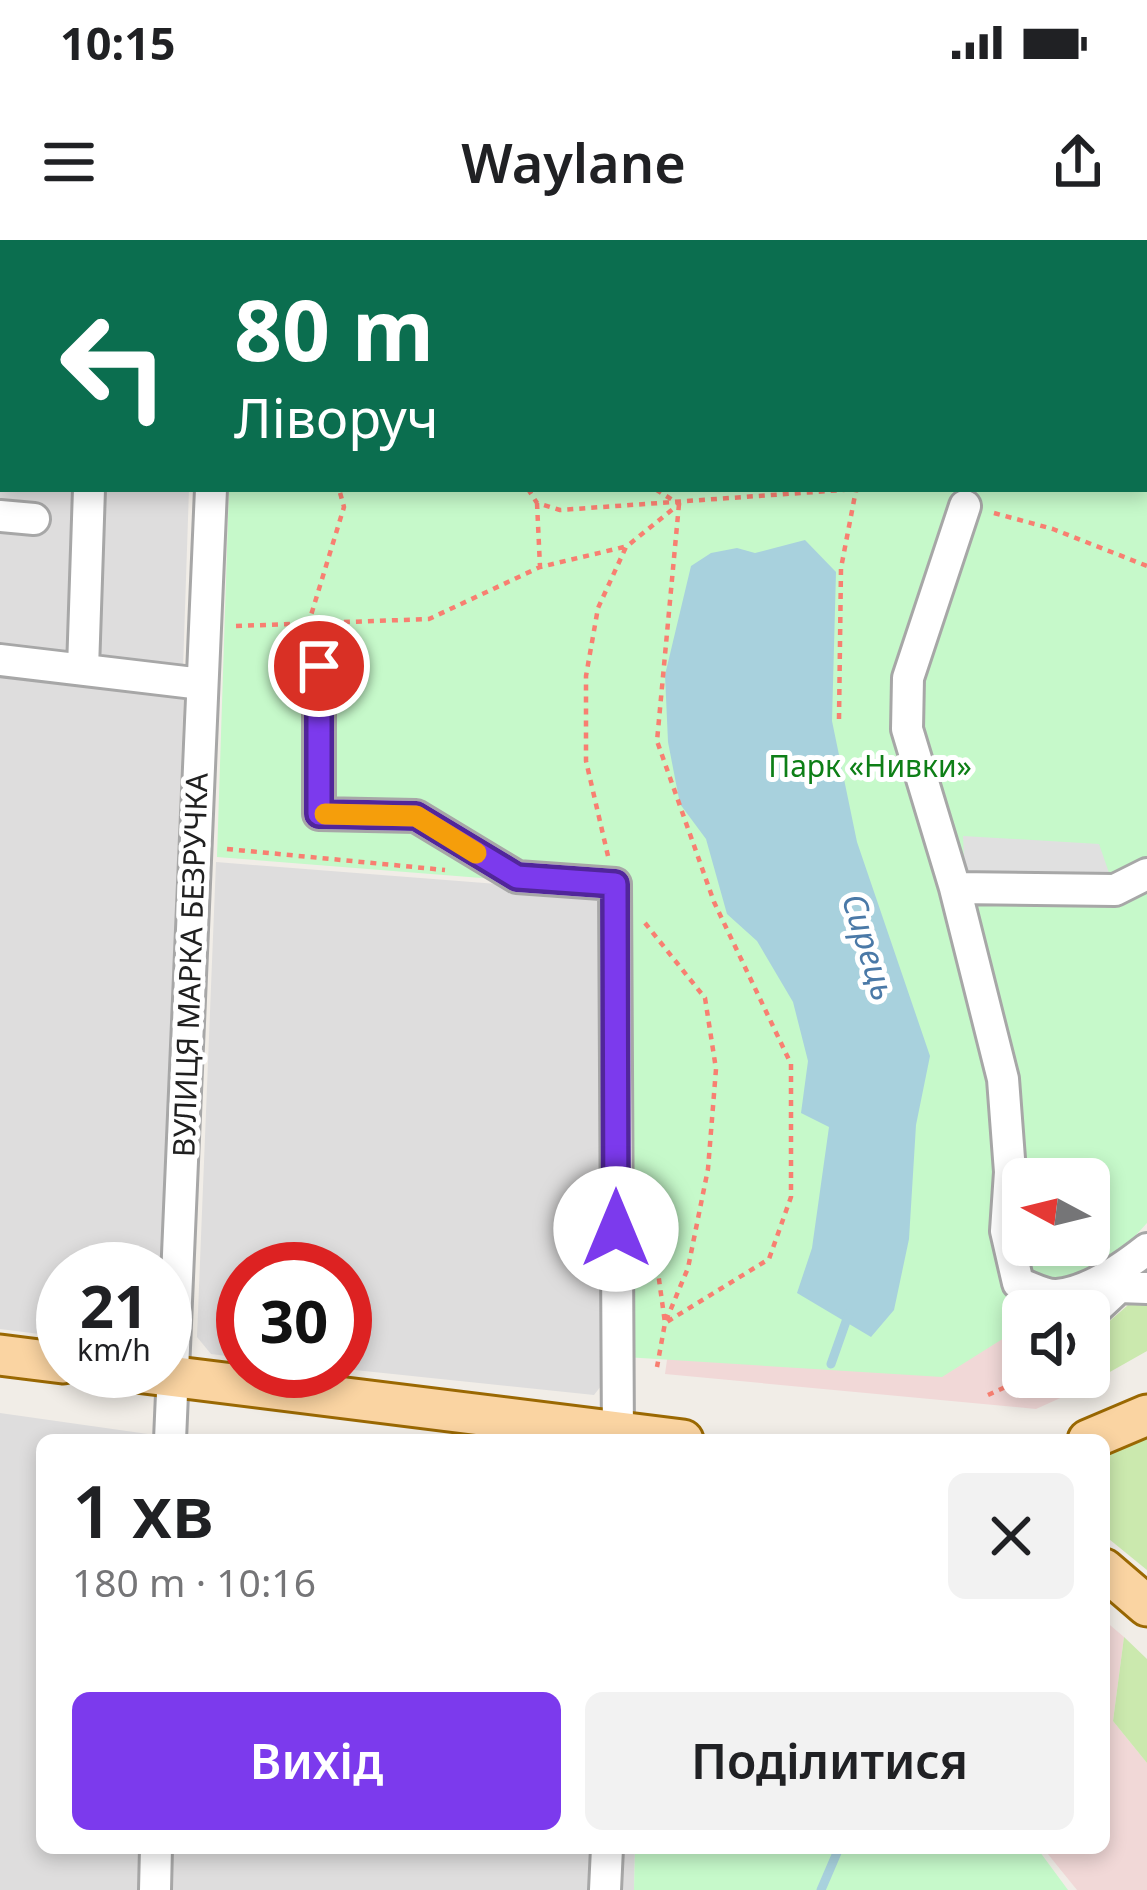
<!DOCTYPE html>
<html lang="uk">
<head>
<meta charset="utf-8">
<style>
  body { margin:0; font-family:"Noto Sans",sans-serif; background:#f2f2f2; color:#202124; height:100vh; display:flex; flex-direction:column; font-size:45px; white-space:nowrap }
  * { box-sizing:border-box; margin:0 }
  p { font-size:39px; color:#757577 }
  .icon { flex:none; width:66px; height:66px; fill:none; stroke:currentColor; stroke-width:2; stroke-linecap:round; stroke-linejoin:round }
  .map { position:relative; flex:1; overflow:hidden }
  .sheet { position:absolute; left:36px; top:1194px; width:1074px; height:420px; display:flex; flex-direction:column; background:#fff; border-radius:18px; box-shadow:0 6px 18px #0003 }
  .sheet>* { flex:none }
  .guide { position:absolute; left:0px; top:0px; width:1149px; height:252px; box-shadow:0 6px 18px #0003; background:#0b6e4f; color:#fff; overflow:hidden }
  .needle { width:78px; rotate:277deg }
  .tools { position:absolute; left:1002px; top:918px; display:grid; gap:24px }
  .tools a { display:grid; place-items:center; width:108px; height:108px; border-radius:18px; background:#fff; box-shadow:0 6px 18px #0003; font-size:60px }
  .speed { position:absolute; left:36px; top:1002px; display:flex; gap:24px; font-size:60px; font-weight:700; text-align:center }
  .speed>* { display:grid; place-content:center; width:156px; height:156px; border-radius:50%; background:#fff; box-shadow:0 6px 18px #0003; line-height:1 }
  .speed small { font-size:30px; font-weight:400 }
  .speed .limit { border:18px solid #d22; background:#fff; color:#111 }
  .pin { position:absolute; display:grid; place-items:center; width:102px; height:102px; color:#fff; margin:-51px; border:6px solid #fff; border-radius:50%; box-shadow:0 3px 12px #0007 }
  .me { position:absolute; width:132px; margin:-66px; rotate:0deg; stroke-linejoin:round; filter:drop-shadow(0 0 9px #0008) }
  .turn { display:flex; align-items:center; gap:42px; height:252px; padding:0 36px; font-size:54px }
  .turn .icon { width:156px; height:156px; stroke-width:2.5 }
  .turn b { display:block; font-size:84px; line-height:102px }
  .round { display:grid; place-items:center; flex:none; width:126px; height:126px; border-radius:18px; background:#f2f2f2 }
  .head { display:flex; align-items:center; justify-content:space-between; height:204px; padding:0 36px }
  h1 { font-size:72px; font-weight:600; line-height:90px }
  .action { display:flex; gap:24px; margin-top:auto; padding:24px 36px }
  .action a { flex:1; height:138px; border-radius:18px; background:#7c3aed; color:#fff; font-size:48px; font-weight:600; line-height:138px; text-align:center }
  .action a+a { background:#f2f2f2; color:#202124 }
  .status { display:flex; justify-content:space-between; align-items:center; height:84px; padding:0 60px; background:#fff; direction:ltr }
  .status svg { height:33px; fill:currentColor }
  header { display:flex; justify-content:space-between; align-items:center; height:156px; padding:0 36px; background:#fff; font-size:54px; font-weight:600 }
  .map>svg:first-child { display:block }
  .residential { fill:#dedddd }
  .commercial { fill:#f1d8d7 }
  .grass { fill:#cbe9ae }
  .park { fill:#c6f9ca; fill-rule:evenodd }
  .parking { fill:#e0e0e0 }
  .water { fill:#a8d1dd }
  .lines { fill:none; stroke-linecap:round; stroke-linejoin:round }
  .stream { stroke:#a8d1dd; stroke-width:9 }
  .minor-casing { stroke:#a7a7a7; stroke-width:36 }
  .major-casing { stroke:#9a6802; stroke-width:45 }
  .path { stroke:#f87f71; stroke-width:4.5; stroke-dasharray:6 6; stroke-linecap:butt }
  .minor { stroke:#fff; stroke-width:30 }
  .major { stroke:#fad4a2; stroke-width:39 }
  .route-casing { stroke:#51269a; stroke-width:30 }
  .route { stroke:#7c3aed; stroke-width:21 }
  .slow { stroke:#f59e0b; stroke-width:21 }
  .labels { text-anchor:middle; stroke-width:10; stroke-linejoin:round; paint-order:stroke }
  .park-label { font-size:30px; fill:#0e7f17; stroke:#fff }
  .street-label { font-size:30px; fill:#202020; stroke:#fff }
  .water-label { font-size:33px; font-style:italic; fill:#4a79a7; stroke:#fff }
</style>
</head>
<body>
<div class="status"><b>10:15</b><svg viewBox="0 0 49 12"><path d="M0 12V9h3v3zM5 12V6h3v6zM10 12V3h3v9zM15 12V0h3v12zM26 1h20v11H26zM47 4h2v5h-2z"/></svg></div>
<header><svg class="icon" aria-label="menu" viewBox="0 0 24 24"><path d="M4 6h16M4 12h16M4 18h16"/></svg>Waylane<svg class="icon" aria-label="share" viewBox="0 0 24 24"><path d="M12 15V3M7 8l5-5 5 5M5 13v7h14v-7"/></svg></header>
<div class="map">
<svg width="1147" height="1650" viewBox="0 0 1147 1650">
  <rect width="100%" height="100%" fill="#f1ede7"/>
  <path class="residential" d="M0 0H197L3 3V249H189L183 429 0 408Z
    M0 429 184 450 161 1029H63V1097L0 1089Z
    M216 622 611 653 608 1137 594 1155 345 1129V1029H243V1118L211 1114 197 1097Z
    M0 1173 190 1200H42V1608H635L634 1650H0Z"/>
  <path class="commercial" d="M1047 1062 1051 1071H1023V1137H1074L1078 1150 1036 1169 665 1134 672 1084 890 1105Z
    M1104 1380 1124 1397 1113 1481 1147 1523V1650H1077L1043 1608H1104Z"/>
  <path class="grass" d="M1143 1052 1147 1055V1111L1078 1150 1074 1137H1089V1099Z
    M1147 1190V1330L1104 1295V1212Z
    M1124 1397 1147 1419V1523L1113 1481Z"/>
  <path class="park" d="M238 0H1147V983C1112 1020 1077 1071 1023 1071V1086L942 1137 625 1117 621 649 217 617 229 249H1146V3ZM1023 939H1089V1005H1023Z
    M635 1608H1037L1068 1650H634Z"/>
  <path class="parking" d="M963 596 1099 604 1115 650 965 648Z"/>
  <path class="water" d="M805 300 836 332 832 481 857 602 930 816 916 885 909 999 894 1070 871 1097 797 1053 812 1008 829 887 801 873 808 821 793 762 757 701 727 674 706 599 680 564 668 502 665 435 691 326 711 313 737 308 755 313Z"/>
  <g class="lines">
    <path class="stream" d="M831 1124 849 1073
      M821 1650 839 1608"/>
    <defs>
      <path id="minor" d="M53 3V0
        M222 3V0
        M965 266 908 438 907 489 955 648 1003 839 1010 932 1006 991 1018 1043C1030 1047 1045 1056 1057 1055 1089 1052 1123 1028 1147 1009
        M0 276 34 279
        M0 420 202 444
        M319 426V574L416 576 517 637 615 644 618 1200
        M83 429 89 249
        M955 648 1115 650 1147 634
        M1089 1075 1119 1047 1147 1048
        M170 1200 211 249
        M155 1650 156 1608
        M605 1650 607 1608"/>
      <path id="major" d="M0 1115 63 1123
        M128 1131 683 1200
        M1088 1200 1147 1175
        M1104 1329 1147 1366"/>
    </defs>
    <use href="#minor" class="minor-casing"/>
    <use href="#major" class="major-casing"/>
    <path class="path" d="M409 0 411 3
      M896 0 900 3
      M394 3 395 0
      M1011 3 1012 0
      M1146 3 1147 1
      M1146 131H1147
      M1146 236 1147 237
      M528 249 537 263 560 270 857 249
      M537 263 540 327
      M994 273 1053 289 1147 326
      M308 385 344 267 339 249
      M236 386 429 379 540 327 624 307
      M839 479 841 328 856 250 882 249
      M227 609 445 630
      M608 616 586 521V436L598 368 626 307 679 264 655 249
      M645 683 705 758 716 829 708 929 688 1028 665 1083 657 1127
      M649 967 665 1083 769 1019 791 957V824L714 662 657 501 679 264
      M988 1155 1027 1137"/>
    <use href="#minor" class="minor"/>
    <use href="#major" class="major"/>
  </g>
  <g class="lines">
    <defs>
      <path id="route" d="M319 426V574L416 576 517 637 615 644 616 989"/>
    </defs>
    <use href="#route" class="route-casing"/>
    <use href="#route" class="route"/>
    <path class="slow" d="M325 574 416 576 476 613"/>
  </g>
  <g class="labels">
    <g class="park-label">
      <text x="870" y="537">Парк «Нивки»</text>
    </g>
    <g class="street-label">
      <text transform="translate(191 725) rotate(-88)" y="10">ВУЛИЦЯ МАРКА БЕЗРУЧКА</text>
    </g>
    <g class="water-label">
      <text transform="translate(869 707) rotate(73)" y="12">Сирець</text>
    </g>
  </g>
</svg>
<div class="tools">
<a><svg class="needle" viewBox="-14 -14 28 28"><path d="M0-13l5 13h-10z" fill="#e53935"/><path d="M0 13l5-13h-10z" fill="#757577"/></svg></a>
<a><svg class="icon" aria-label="sound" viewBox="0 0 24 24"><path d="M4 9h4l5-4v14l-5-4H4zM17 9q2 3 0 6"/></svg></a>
</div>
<div class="speed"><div>21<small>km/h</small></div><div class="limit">30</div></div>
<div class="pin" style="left:319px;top:426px;background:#d93025"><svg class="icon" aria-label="arrive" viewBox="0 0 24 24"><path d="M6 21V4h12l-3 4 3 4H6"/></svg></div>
<svg class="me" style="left:616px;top:989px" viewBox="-20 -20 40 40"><circle r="19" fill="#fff"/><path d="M0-13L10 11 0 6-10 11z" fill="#7c3aed"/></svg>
<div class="guide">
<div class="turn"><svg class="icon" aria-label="left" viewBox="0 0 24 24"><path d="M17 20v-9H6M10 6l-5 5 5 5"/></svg><div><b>80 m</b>Ліворуч</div></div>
</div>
<section class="sheet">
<div class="head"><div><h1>1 хв</h1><p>180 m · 10:16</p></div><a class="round"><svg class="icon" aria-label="close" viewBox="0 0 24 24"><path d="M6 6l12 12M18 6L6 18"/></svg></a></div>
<div class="action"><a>Вихід</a><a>Поділитися</a></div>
</section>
</div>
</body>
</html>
